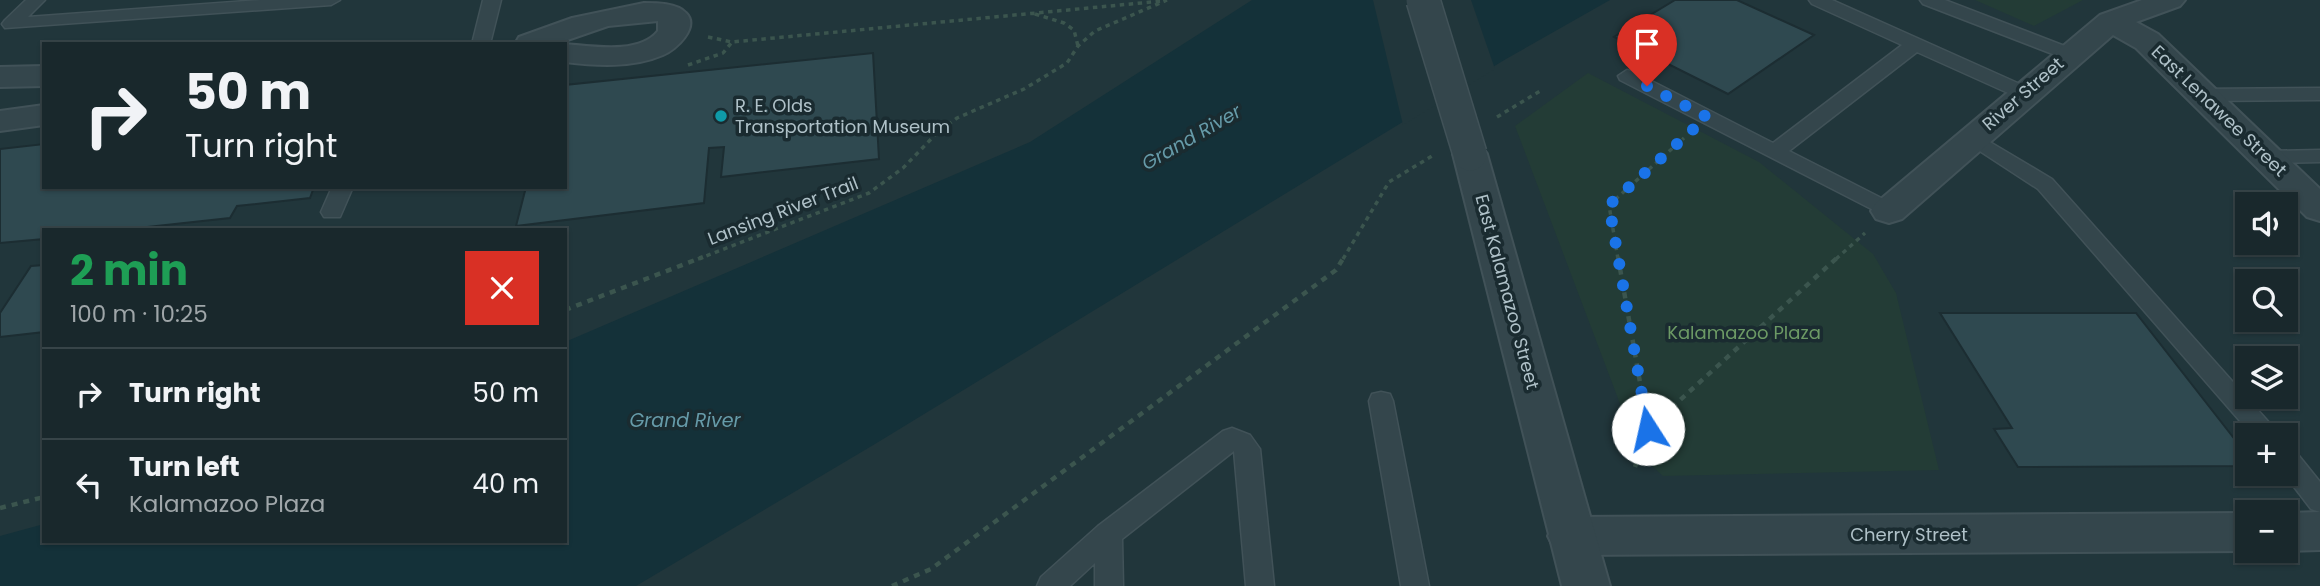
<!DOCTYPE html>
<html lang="en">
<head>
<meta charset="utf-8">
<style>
  body { margin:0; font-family:Poppins,sans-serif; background:#223034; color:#f1f3f6; height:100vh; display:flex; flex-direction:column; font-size:26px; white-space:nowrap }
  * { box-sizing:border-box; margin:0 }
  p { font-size:23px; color:#9fa6a9 }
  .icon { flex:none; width:38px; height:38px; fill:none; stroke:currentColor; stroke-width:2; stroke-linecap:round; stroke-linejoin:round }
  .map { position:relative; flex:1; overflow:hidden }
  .side { position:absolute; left:42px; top:228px; width:525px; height:315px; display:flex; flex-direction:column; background:#19282c; border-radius:0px; box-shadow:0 2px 5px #0004,0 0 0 2px #374448 }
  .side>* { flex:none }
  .banner { position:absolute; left:42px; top:42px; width:525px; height:147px; border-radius:0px; box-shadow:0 2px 5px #0004,0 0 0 2px #374448; background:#19282c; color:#f1f3f6; overflow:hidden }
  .fabs { position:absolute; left:2235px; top:192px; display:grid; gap:14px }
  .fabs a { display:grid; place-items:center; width:63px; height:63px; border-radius:0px; background:#19282c; box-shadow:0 2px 5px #0004,0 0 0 2px #374448; font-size:35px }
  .pin { position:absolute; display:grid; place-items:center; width:60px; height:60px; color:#fff; margin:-72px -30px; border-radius:50% 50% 50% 0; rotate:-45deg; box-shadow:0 0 7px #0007 }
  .pin .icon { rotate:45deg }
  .me { position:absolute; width:77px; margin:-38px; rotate:350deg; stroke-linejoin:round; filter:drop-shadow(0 0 5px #0008) }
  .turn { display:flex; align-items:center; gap:24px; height:147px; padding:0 28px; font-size:32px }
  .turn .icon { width:91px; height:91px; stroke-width:2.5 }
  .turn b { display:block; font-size:49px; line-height:60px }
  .round { display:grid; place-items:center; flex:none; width:74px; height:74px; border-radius:0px; background:#223034 }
  .overview { display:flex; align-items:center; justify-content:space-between; height:119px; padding:0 28px }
  h1 { font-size:42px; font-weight:700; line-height:52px; color:#1e9e55 }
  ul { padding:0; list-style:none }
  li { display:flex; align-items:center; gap:21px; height:91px; padding:0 28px; border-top:2px solid #374448 }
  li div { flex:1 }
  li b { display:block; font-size:26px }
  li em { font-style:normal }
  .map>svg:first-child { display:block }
  .green { fill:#233c36 }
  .water { fill:#143139 }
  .pier { fill:#21363b }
  .building { fill:#2f4950; stroke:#1c2d32; stroke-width:2 }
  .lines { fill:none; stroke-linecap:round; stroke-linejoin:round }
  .service-casing { stroke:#415258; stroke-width:3 }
  .minor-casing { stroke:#415258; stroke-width:4 }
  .tertiary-casing { stroke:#415258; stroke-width:4 }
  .path-far1 { stroke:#3b554e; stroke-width:3.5; stroke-dasharray:4.5 4.5; stroke-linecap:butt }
  .path { stroke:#3b554e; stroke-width:4.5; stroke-dasharray:6 6; stroke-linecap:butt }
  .service { fill:#34464c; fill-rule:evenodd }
  .minor { fill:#34464c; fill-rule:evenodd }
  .tertiary { fill:#34464c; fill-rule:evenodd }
  .tertiary-bridge-casing { stroke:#415258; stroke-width:36; stroke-linecap:butt }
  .tertiary-bridge { stroke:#34464c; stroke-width:33 }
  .route { stroke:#1a73e8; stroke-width:12; stroke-dasharray:0 21.6 }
  .culture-dot { fill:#0f9aa8; stroke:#1a2b30; stroke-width:2.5 }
  .labels { text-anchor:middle; stroke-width:7; stroke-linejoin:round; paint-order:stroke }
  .street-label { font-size:18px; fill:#afc1c8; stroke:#1a2b30 }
  .poi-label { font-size:18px; fill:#afc1c8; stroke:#1a2b30; text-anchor:start }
  .park-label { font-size:18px; fill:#6c9a65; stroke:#1a2b30 }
  .water-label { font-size:19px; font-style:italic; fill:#669ba9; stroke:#1a2b30 }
</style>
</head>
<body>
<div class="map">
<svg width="2320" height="586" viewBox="0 0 2320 586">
  <rect width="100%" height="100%" fill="#21363b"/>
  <path class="green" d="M1975 0H2083L2034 26Z
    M1588 73 1759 162 1873 254 1896 293 1939 470 1663 476 1639 454 1515 126Z"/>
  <path class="water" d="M1252 0H1610L1506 59 875 444 636 586H0V536L44 524V541H565V342L1030 142Z"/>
  <path class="pier" d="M1373 0H1471L1495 69 1403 125Z"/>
  <path class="building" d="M1675 0H1737L1814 35 1728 94 1614 37Z
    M873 53 879 159 721 177 724 147 709 148 704 203 516 226 526 187H565V85Z
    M44 144V187H314L310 198 237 206 230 218 129 229H44V239L0 243V149Z
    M44 265V332L0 337V313L31 266Z
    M1940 313H2136L2247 455V466L2018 467 1994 429 2012 428Z"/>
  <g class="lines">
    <defs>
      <path id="service" d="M26 0H45L28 17 261 0H340L331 5 5 28 2 24 5 20Z
        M483 0H501L490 44H472Z
        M1809 0H1832L2031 89 2034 93 2031 97H2017L1917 52 1789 151 1897 206 1900 211 1897 216 1889 218 1620 80 1618 76 1627 70 1634 72 1773 143 1902 45 1812 4Z
        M1920 0H1945L2075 50 2078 54 2075 58H2063L1923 4Z
        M2320 88V100L2203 101 2193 95 2203 89Z
        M1973 132 2052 179 2281 436H2253L2038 189 1966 142 1963 138 1966 134Z
        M2320 150V162L2266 163 2259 161 2256 157 2259 153 2266 151Z
        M332 187H353L340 217H324L321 212Z
        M1381 392 1390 394 1393 401 1429 586H1401L1369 401 1372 394Z
        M1232 428 1250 435 1260 449 1274 586H1246L1234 451 1122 539 1123 586H1095V563L1070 586H1037L1041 577 1098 526 1223 431Z
        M2286 448 2295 451 2320 482V512L2311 509 2284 474Z"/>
      <path id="minor" d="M2142 0H2185L2180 6 2136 22 2158 34 2320 189V221L2307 217 2136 48 2113 35 1902 219 1889 223 1876 219 1871 211 1876 203 2100 15Z
        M644 3C656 3 677 3 686 13 700 27 676 50 663 55 633 68 597 66 565 62V44C591 46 639 55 658 31V21L608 26 556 44H515L519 37 572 18Z
        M44 66V86L0 87V67Z
        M44 105V125L0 131V111Z
        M2320 512V550L2286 551V513Z
        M2247 513V551L1571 555 1555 550 1548 536 1555 522 1571 517Z"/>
      <path id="tertiary" d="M1470 143 1482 147 1487 154 1610 586H1562L1453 154 1458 147Z"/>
    </defs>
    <use href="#service" class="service-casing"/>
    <use href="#minor" class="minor-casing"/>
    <use href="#tertiary" class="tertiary-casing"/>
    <path class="path-far1" d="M1035 14 1064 23 1074 30 1078 46
      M708 37 732 42 1162 1
      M688 65 723 53 732 42
      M1497 117 1540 91
      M698 259 869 193 903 168 938 132 957 118 1024 89 1067 63 1078 46 1095 31 1167 0
      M1343 259 1389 182 1432 156
      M1618 259 1609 205 1684 138
      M1836 259 1865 233"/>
    <path class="path" d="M1618 257 1648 428
      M565 310 703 257
      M1635 467 1648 429 1838 257
      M0 508 44 497
      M892 586 931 569 1336 270 1344 257"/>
    <use href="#service" class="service"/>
    <use href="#minor" class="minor"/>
    <use href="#tertiary" class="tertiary"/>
    <defs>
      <path id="tertiary-bridge" d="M1423 0 1470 154"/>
    </defs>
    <use href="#tertiary-bridge" class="tertiary-bridge-casing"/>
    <use href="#tertiary-bridge" class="tertiary-bridge"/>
  </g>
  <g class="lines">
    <path class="route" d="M1647 86 1707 117 1609 205 1648 429"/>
  </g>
  <circle class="culture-dot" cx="721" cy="116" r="7"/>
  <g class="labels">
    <g class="street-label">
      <text transform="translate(2023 94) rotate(-41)" y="6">River Street</text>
      <text transform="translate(2219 111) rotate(44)" y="6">East Lenawee Street</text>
      <text transform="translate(783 211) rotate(-21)" y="6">Lansing River Trail</text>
      <text transform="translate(1507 292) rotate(75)" y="6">East Kalamazoo Street</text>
      <text x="1909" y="541">Cherry Street</text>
    </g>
    <g class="poi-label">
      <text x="735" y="112">R. E. Olds<tspan x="735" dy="21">Transportation Museum</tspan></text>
    </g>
    <g class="park-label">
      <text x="1744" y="339">Kalamazoo Plaza</text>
    </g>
    <g class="water-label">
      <text transform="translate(1191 137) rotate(-30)" y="7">Grand River</text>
      <text x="685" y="427">Grand River</text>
    </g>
  </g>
</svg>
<div class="fabs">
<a><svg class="icon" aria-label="sound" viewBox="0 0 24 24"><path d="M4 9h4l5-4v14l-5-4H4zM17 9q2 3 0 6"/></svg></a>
<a><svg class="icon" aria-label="search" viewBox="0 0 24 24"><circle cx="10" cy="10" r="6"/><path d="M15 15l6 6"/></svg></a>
<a><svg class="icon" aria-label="layers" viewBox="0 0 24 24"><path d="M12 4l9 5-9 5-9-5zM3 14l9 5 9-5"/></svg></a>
<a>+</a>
<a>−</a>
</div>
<div class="pin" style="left:1647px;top:86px;background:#d93025"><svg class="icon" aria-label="arrive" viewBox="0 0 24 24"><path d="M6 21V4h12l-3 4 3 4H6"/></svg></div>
<svg class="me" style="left:1648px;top:429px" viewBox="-20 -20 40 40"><circle r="19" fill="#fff"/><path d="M0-13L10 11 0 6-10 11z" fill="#1a73e8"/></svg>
<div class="banner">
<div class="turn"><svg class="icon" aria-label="right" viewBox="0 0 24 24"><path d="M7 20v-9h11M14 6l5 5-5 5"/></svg><div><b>50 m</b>Turn right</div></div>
</div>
<section class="side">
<div class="overview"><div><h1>2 min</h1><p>100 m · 10:25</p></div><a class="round" style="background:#d93025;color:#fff"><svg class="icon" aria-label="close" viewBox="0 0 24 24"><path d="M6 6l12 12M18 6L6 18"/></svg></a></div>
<ul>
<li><svg class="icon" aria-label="right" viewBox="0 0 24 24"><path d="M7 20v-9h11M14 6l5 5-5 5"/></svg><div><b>Turn right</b></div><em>50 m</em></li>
<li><svg class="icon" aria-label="left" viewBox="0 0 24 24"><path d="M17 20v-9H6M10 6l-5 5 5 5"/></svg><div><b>Turn left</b><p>Kalamazoo Plaza</p></div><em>40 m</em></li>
</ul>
</section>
</div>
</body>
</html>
